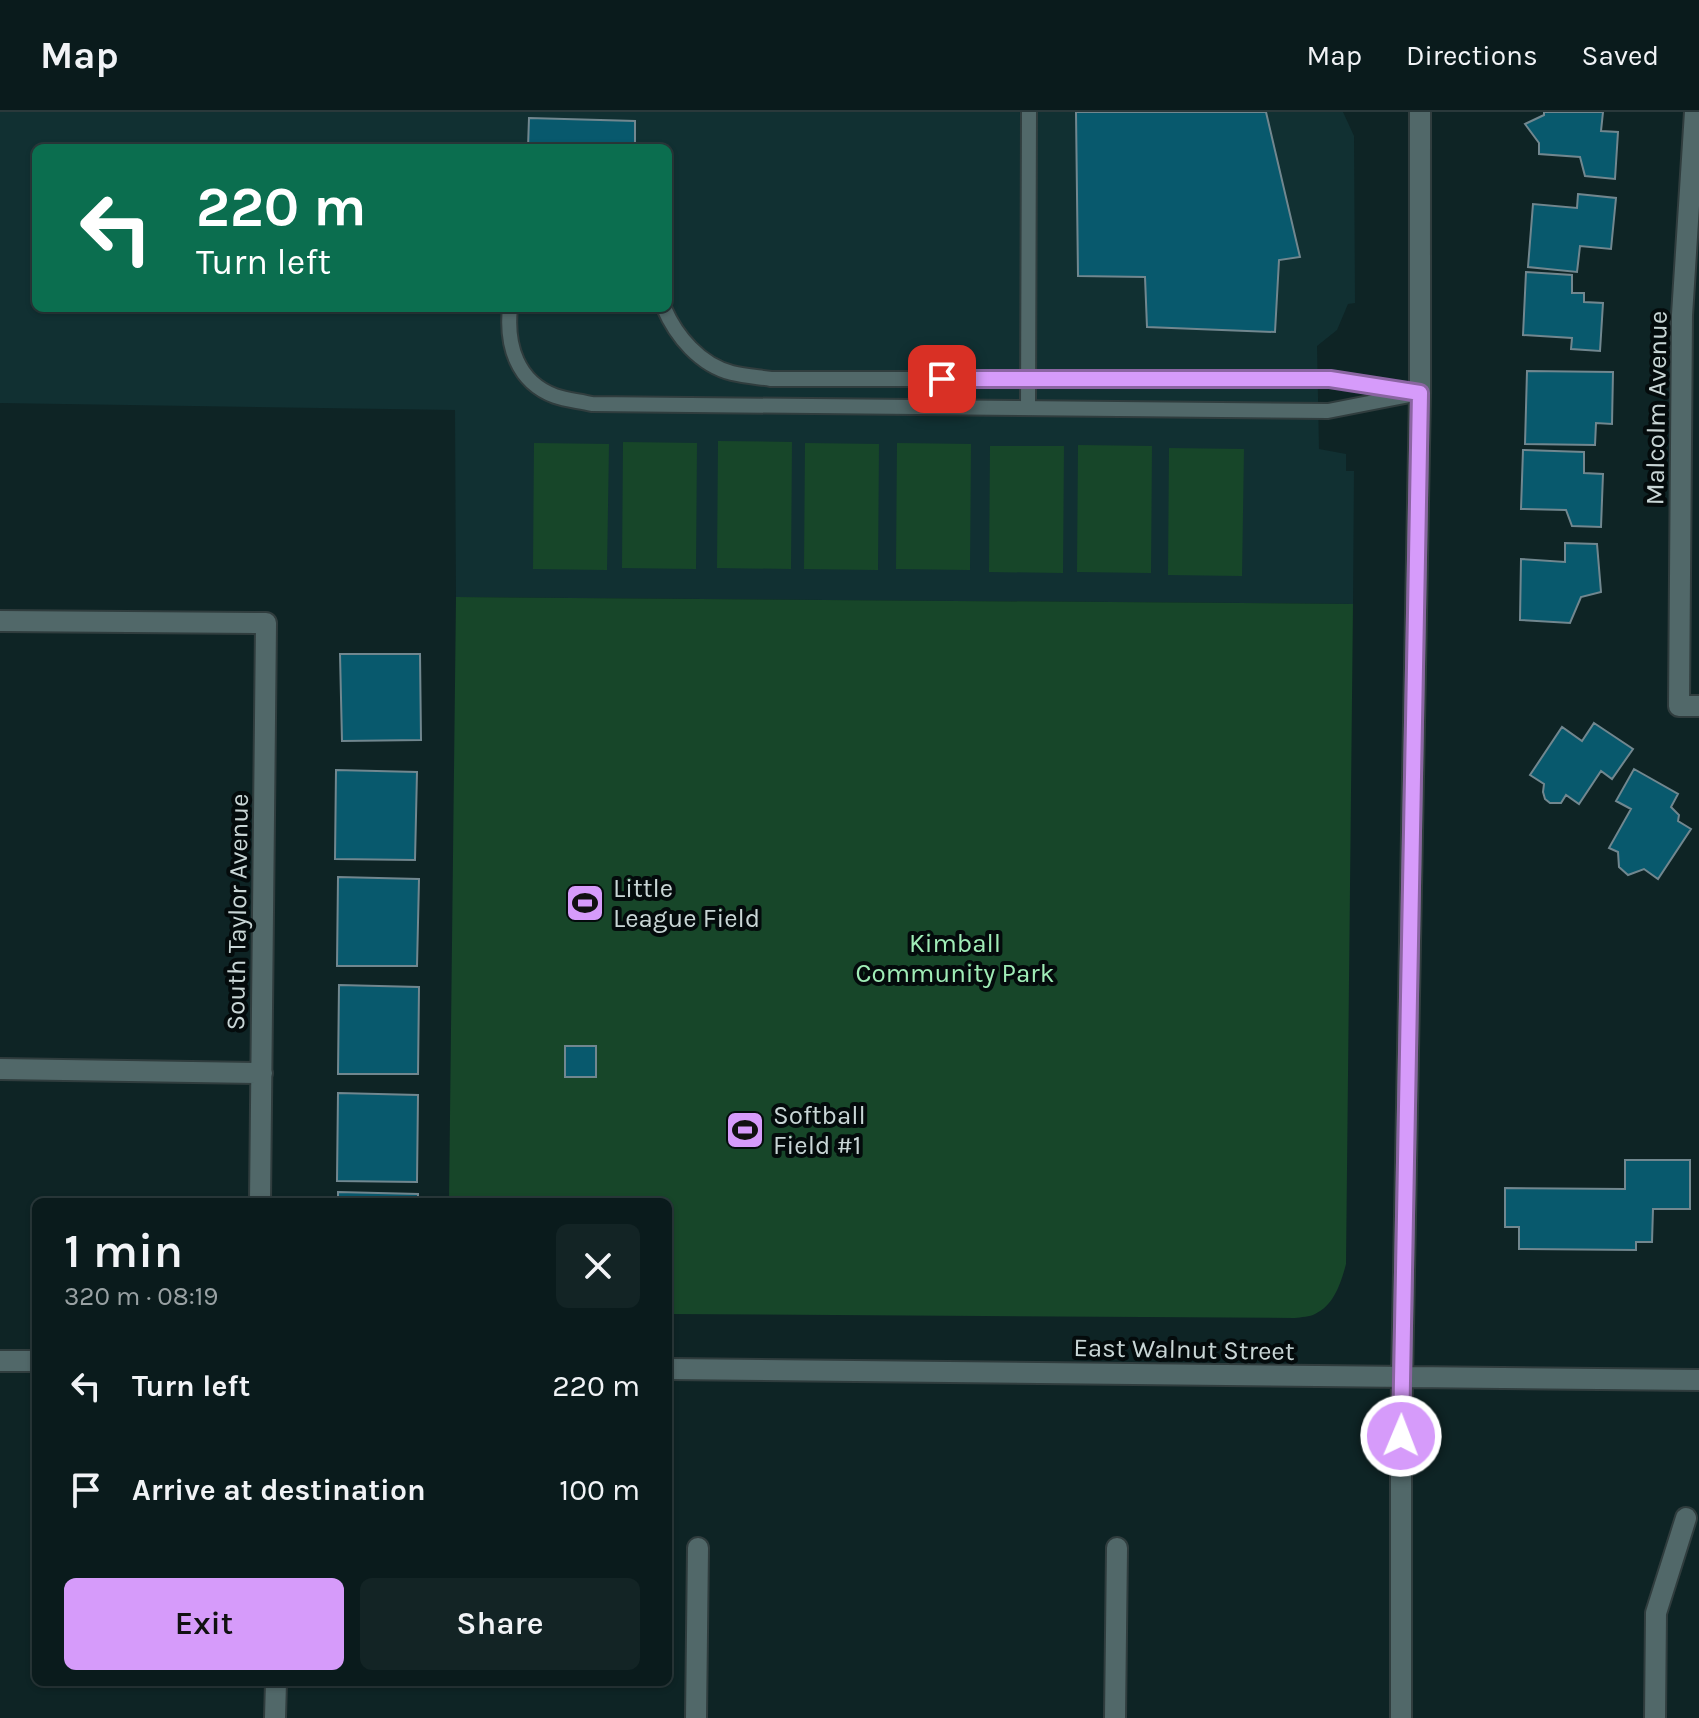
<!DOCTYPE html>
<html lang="en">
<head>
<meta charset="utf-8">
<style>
  body { margin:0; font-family:Karla,sans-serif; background:#132425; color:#f1f3f6; height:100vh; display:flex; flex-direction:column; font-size:30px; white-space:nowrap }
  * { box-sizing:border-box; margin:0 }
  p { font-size:26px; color:#99a1a3 }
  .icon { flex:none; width:44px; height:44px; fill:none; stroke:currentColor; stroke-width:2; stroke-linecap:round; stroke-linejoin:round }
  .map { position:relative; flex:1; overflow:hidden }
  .details { position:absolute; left:32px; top:1086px; width:640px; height:488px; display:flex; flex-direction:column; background:#0a1b1c; border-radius:12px; box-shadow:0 2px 6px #0004,0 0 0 2px #2a393b }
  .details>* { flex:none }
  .banner { position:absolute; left:32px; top:32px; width:640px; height:168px; border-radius:12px; box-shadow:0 2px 6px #0004,0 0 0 2px #2a393b; background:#0b6e4f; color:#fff; overflow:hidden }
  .pin { position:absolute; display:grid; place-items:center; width:68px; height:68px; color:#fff; margin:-34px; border-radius:16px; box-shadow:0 4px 12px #0006 }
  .me { position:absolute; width:88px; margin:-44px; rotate:1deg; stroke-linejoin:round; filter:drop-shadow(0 0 6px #0008) }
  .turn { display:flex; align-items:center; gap:28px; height:168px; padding:0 32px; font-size:36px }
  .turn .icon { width:104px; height:104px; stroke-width:2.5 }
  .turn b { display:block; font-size:56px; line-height:68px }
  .round { display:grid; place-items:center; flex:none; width:84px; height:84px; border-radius:12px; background:#132425 }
  .summary { display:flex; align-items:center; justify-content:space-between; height:136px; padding:0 32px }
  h1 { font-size:48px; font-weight:600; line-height:60px }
  .action { display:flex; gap:16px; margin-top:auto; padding:16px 32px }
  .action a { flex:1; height:92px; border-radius:12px; background:#d69bfa; color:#111; font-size:32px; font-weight:600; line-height:92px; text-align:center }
  .action a+a { background:#132425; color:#f1f3f6 }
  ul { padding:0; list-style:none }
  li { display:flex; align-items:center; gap:24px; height:104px; padding:0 32px }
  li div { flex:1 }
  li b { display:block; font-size:30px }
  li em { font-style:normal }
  header { display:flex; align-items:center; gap:48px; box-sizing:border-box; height:112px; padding:0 40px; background:#0a1b1c; border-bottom:2px solid #2a393b }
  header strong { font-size:38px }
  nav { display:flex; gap:44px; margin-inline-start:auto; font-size:28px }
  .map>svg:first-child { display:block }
  .built { fill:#113032; fill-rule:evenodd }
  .green { fill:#174629 }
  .building { fill:#08596d; stroke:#71878f; stroke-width:2 }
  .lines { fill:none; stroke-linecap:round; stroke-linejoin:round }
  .service-casing { stroke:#303d3e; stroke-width:18 }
  .minor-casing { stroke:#303d3e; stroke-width:24 }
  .tertiary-casing { stroke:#303d3e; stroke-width:24 }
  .service { stroke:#516869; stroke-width:14 }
  .minor { stroke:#516869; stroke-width:20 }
  .tertiary { stroke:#516869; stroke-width:20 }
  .route-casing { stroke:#8b65a2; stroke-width:20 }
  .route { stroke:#d69bfa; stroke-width:14 }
  .labels { text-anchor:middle; stroke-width:8; stroke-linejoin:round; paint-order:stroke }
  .street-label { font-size:26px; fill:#c9d6d6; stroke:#040b0c }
  .poi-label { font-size:26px; fill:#c9d6d6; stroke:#040b0c; text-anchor:start }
  .park-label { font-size:26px; fill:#a0edb7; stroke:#040b0c }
</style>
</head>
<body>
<header>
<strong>Map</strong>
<nav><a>Map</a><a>Directions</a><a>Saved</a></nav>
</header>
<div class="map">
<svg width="1699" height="1606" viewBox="0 0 1699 1606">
  <rect width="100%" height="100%" fill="#0e2425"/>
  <path class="built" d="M0 0H1343L1354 24 1355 191 1348 192 1337 218 1317 234 1319 337 1346 342V359H1354L1353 492 456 485 455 298 0 291ZM36 36H668V196H36Z"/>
  <path class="green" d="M718 329 792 330 791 457 717 456Z
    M623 330 697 331 696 457 622 456Z
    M534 331 609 332 607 458 533 457Z
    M805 331 879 332 878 458 804 457Z
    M897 331 971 332 970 458 896 457Z
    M1078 333 1152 334 1151 461 1077 460Z
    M990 334H1064L1063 461 989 460Z
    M1169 336 1244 337 1242 464 1168 463Z
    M456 485 1353 492 1346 1152C1341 1171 1334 1193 1315 1202 1310 1205 1301 1205 1295 1206L668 1202V1090H449Z"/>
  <path class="building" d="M1076 0H1266L1300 145 1279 148 1275 220 1147 215 1145 165 1078 164Z
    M1544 0H1603L1601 19 1618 20 1615 67 1585 64 1580 45 1539 42V31L1525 12 1544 3Z
    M529 6 635 9V36H528Z
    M1578 82 1616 86 1611 137 1580 134 1577 160 1528 155 1533 92 1577 96Z
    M1526 160 1572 163V181H1584V190L1603 191 1600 239 1571 237 1572 226 1523 223Z
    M1527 259 1613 260 1612 312 1596 311 1595 333 1525 332Z
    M1523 338 1584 340V361L1603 362 1601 415 1572 414 1566 398 1521 397Z
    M1565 431 1597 432 1601 480 1581 485 1570 511 1520 508 1521 447 1565 450Z
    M340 542H420L421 628 342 629Z
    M1594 611 1633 637 1612 667 1601 659 1579 692 1566 683 1561 691H1550L1545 687 1543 680 1544 672 1530 663 1562 615 1582 629Z
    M1634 657 1678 682 1671 695 1679 703 1678 709 1691 717 1658 767 1644 757 1628 763 1619 755 1618 740 1609 736 1631 697 1616 689Z
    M336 658 417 660 415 748 335 747Z
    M338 765 419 767 417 854H337Z
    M339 873 419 875 418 962H338Z
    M565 934H596V965H565Z
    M338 981 418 983 417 1070 337 1069Z
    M1625 1048H1690V1097H1653L1652 1130H1636V1138L1519 1137V1115H1505V1076L1625 1077Z
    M338 1080 418 1082V1090H338Z"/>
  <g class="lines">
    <defs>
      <path id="service" d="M510 196C506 233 517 270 555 284 566 288 580 289 592 292L1328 299 1420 281
        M664 196C676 224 700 253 732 261 745 264 758 265 771 267H1330L1407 279
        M1028 296 1029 0"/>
      <path id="minor" d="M1695 0 1682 203 1679 594H1699
        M0 509 266 511 260 1090
        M0 957 262 961
        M275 1606 276 1570
        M696 1606 698 1436
        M1115 1606 1117 1436
        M1655 1606 1656 1501 1686 1406"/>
      <path id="tertiary" d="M0 1249H36
        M668 1257 1699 1268
        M1401 1606V1324L1420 281V0"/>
    </defs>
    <use href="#service" class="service-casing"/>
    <use href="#minor" class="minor-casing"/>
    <use href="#tertiary" class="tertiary-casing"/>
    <use href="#service" class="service"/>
    <use href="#minor" class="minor"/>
    <use href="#tertiary" class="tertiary"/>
  </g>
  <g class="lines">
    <defs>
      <path id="route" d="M942 267H1330L1420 281 1401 1324"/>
    </defs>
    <use href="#route" class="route-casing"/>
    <use href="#route" class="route"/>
  </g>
  <defs>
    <symbol id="stadium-square" viewBox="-11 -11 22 22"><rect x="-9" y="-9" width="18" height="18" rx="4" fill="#d69bfa" stroke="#040b0c"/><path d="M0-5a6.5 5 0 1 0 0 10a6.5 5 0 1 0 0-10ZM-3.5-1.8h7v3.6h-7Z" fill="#111"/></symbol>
  </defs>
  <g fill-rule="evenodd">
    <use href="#stadium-square" x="563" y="769" width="44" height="44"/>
    <use href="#stadium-square" x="723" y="996" width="44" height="44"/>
  </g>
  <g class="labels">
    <g class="street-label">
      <text transform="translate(1656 296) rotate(-89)" y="9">Malcolm Avenue</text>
      <text transform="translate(237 800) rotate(-89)" y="9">South Taylor Avenue</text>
      <text transform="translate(1184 1237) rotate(1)" y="9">East Walnut Street</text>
    </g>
    <g class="poi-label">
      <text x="613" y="785">Little<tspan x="613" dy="30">League Field</tspan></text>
      <text x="773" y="1012">Softball<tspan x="773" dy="30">Field #1</tspan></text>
    </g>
    <g class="park-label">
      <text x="955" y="840">Kimball<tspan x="955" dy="30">Community Park</tspan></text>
    </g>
  </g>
</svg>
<div class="pin" style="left:942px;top:267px;background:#d93025"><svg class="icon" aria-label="arrive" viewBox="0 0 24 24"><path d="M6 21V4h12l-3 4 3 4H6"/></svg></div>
<svg class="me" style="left:1401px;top:1324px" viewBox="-20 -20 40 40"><circle r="17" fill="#d69bfa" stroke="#fff" stroke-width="3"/><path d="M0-11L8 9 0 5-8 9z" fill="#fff"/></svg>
<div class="banner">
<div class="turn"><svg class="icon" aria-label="left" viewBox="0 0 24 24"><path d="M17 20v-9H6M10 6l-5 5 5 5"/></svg><div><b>220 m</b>Turn left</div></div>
</div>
<section class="details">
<div class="summary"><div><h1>1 min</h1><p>320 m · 08:19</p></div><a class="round"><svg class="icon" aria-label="close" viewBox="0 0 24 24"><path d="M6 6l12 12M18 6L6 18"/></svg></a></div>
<ul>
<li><svg class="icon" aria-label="left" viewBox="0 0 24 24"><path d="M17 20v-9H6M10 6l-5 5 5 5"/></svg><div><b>Turn left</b></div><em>220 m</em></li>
<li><svg class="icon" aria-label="arrive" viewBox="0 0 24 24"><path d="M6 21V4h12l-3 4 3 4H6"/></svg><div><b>Arrive at destination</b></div><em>100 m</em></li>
</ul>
<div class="action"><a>Exit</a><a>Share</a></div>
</section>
</div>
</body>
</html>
